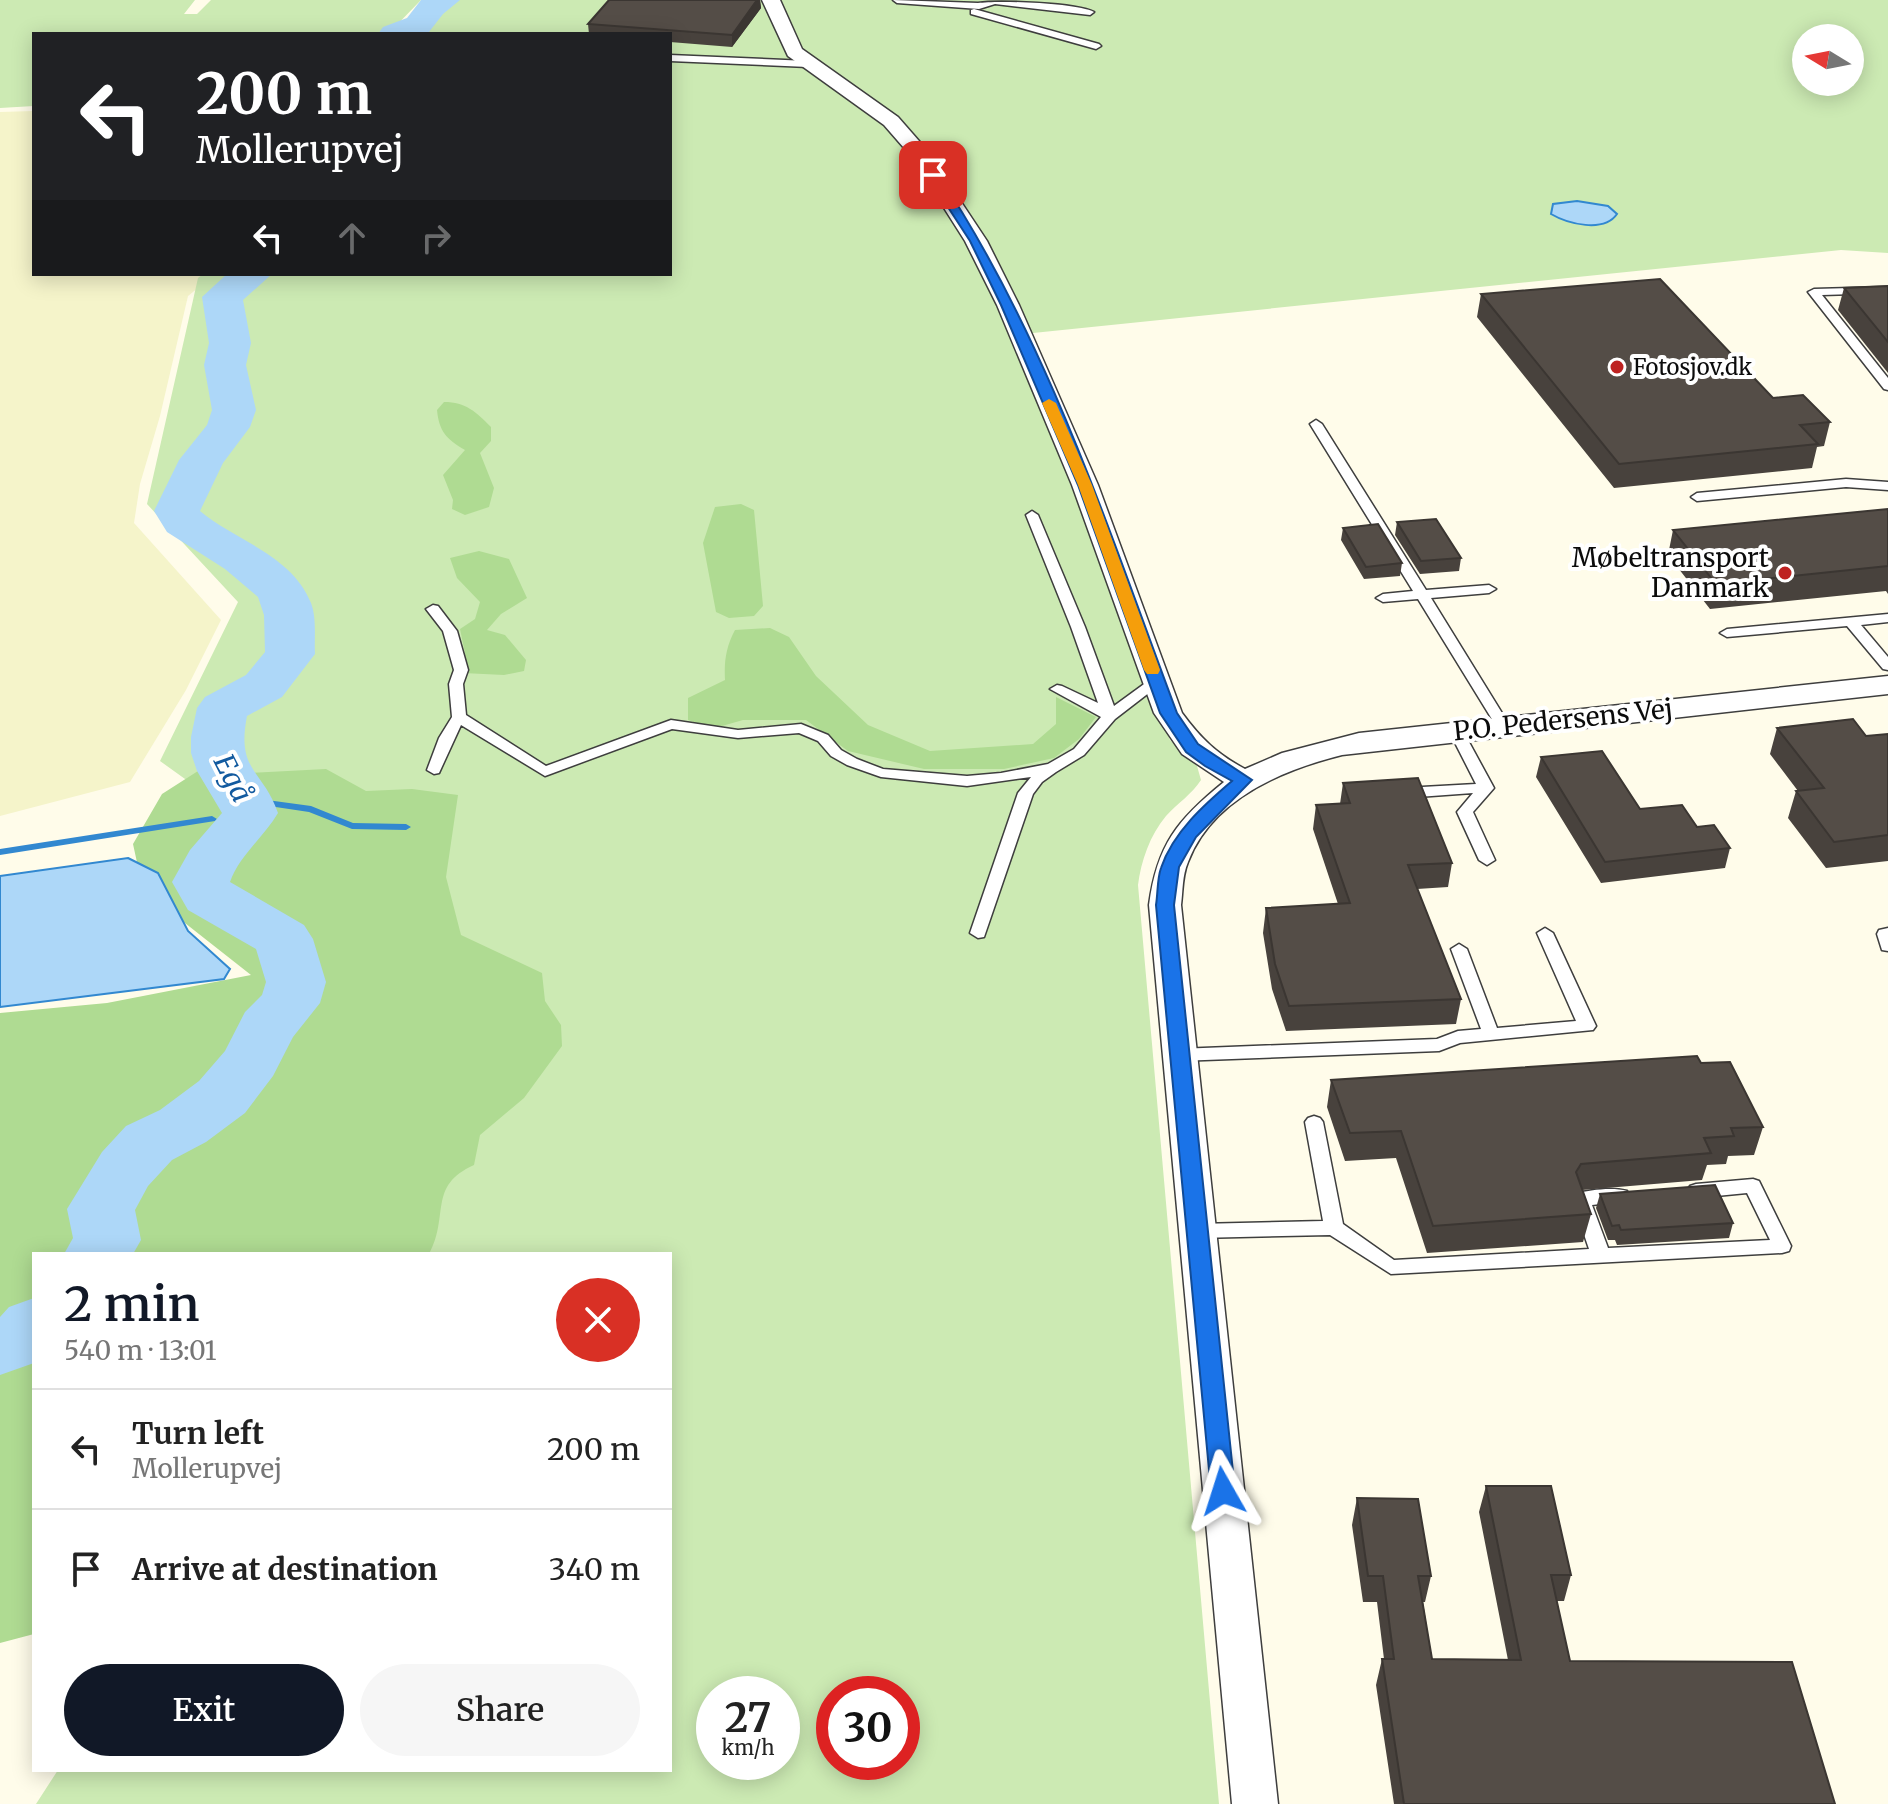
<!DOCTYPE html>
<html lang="en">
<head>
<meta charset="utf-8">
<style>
  body { margin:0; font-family:Merriweather,serif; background:#f6f6f6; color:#222; height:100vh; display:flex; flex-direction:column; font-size:30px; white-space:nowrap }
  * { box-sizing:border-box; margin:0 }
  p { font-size:26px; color:#767676 }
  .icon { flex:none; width:44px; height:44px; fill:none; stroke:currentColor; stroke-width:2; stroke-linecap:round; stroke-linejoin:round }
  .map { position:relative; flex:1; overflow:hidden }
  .side { position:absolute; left:32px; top:1252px; width:640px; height:520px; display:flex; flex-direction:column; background:#fff; border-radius:0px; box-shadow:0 4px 20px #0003 }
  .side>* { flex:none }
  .guide { position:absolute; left:32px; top:32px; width:640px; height:244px; border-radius:0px; box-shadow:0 4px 20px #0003; background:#202124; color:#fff; overflow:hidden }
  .needle { width:52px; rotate:280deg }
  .controls { position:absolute; left:1792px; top:24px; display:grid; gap:16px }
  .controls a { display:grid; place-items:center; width:72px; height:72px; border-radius:50%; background:#fff; box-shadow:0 4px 20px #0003; font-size:40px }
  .speed { position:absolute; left:696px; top:1676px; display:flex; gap:16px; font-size:40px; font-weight:700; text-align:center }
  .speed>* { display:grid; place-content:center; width:104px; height:104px; border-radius:50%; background:#fff; box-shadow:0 4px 20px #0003; line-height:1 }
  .speed small { font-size:20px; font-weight:400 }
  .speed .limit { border:12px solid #d22; background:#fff; color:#111 }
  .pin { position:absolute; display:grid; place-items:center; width:68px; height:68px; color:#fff; margin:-34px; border-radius:16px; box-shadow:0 4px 12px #0006 }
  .me { position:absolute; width:88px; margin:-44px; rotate:354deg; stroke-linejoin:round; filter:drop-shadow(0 0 6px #0008) }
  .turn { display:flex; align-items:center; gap:28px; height:168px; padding:0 32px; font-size:36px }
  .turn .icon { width:104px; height:104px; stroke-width:2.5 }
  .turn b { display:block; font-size:56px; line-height:68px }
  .lanes { display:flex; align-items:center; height:76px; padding:0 32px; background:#0003; justify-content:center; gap:40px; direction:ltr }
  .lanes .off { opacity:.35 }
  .round { display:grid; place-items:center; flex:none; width:84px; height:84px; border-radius:42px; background:#f6f6f6 }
  .head { display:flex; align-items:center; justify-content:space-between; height:136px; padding:0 32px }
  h1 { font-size:48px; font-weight:600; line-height:60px; color:#111827 }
  .action { display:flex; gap:16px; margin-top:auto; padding:16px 32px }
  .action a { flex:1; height:92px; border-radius:48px; background:#111827; color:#fff; font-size:32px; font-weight:600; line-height:92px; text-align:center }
  .action a+a { background:#f6f6f6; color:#222 }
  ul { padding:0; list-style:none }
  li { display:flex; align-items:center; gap:24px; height:120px; padding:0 32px; border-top:2px solid #e0e0e0 }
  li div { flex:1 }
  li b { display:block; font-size:30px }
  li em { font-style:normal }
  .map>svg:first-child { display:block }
  .farmland { fill:#f5f4ca }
  .green { fill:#cceab3; fill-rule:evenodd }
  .forest { fill:#afdb92 }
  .water { fill:#add7f8; stroke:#3288d0; stroke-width:2 }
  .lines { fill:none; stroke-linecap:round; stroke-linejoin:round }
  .stream { fill:#3288d0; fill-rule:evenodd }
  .river { fill:#add7f8; fill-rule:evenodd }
  .service-casing { stroke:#3e3e3e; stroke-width:3 }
  .minor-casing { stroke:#3e3e3e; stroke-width:3 }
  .service { fill:#fff; fill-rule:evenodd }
  .minor { fill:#fff; fill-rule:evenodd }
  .wall { fill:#48423d }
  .shaded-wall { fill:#3b3632 }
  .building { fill:#544d47; stroke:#3b3632; stroke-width:2 }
  .route { fill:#1a73e8; stroke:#114b97; stroke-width:2 }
  .slow { fill:#f59e0b }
  .poi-dot { fill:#be2221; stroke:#fff; stroke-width:3 }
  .labels { text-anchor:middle; stroke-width:8; stroke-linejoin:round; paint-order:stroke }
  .far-poi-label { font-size:22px; fill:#0b0b0b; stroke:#fff; text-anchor:start }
  .poi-label { font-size:26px; fill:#0b0b0b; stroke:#fff; text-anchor:end }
  .street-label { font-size:26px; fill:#0b0b0b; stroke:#fff }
  .water-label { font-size:28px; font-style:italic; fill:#125a9f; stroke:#fff }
</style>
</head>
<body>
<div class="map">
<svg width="1888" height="1804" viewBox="0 0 1888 1804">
  <rect width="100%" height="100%" fill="#fffcea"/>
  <path class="farmland" d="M34 111V274H215L188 296 160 416 140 484 134 523 221 620 186 690 130 782 0 816V112Z"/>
  <path class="green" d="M0 0H195L184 14H197L211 0H421L388 34H34V106L0 108Z
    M444 0H1888V253L1841 250 1013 335 1065 457 1170 740 1197 766 1201 780C1192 794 1178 803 1166 816 1150 835 1141 861 1138 885L1219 1804H36L58 1770H670V1254H395L519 1019 160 761 238 602 147 504 198 278 203 274H670V34H394L418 25 432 7ZM1806 38H1850V82H1806ZM714 1694H782V1762H714ZM834 1694H902V1762H834Z"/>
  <path class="forest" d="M444 402C466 402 476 412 491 427V441L480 453 494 488 489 507 465 515 452 509 453 500 443 475 465 450C446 439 439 431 437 410Z
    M741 504 754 510 763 606 754 616 729 618 716 612 703 543 715 507Z
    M479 551 509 559 527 598 501 614 487 630 505 635 526 660 524 671 504 675 463 673 465 653 460 629 475 619 480 602 457 578 450 558Z
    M770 628 789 637 816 676 868 725 930 751 1033 744 1056 724V697L1096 717 1079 739 1054 758 1004 769H924L848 751 806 720H743L722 726H705L688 720V698L725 680C724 661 726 647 735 630Z
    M326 769 366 791 412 789 458 795 446 877 461 935 542 973 545 1001 561 1025 562 1046 524 1098 480 1135 474 1165C427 1186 450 1216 429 1254H34V1634L0 1643V1013L107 1003 251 975 143 890 133 844 162 794 198 771 251 773Z"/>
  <path class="water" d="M1577 201 1608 206 1617 214C1604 233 1568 224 1551 214L1553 204Z
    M128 858 158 873 188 931 230 969 224 979 0 1007V876Z"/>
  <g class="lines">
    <path class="stream" d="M245 797 311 806 353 823 406 824 411 827 406 830 352 829 309 812 242 802 240 800Z
      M212 816 217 819 215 821 0 855V849Z"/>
    <path class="river" d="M421 0H460L443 14 429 32 378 34 383 27 407 18Z
      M227 274H272L243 300 251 343 246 365 256 410 250 427 223 463 200 511C236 541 292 555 311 603 317 619 314 638 315 654L282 697 247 716C236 772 263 769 278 813 264 837 239 856 230 882L304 925 313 939 326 982 320 1003 293 1037 273 1076 245 1113 206 1142 172 1160 148 1186 135 1210 141 1240 133 1254H64L73 1238 67 1209 102 1152 126 1126 160 1110 199 1081 225 1051 245 1012 262 995 266 982 256 949 188 910 172 882 190 850 222 813 197 771 191 753V737L197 708 205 697 246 675 265 652 264 615 258 597 225 569 167 532 154 511 179 460 207 425 212 410 204 365 209 343 202 297Z
      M34 1298V1363L0 1375V1317L9 1307Z"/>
    <defs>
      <path id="service" d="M893 0 978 3C998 0 1077 3 1094 12L1090 15 995 4 979 9 897 3Z
        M974 9 1099 44 1101 46 1096 49 971 14V10Z
        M670 55 808 61 813 64 808 67 670 61Z
        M1888 287V293L1822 295 1888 378V390L1884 389 1808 292 1814 289Z
        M1316 420 1322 424 1426 590 1489 585 1496 589 1489 593 1431 598 1510 726 1508 729H1498L1418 599 1383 602 1376 598 1383 594 1413 591 1310 424Z
        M1846 479 1888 482V490L1846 487 1697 501 1691 497 1697 493Z
        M1032 511 1038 515 1085 627 1114 706 1151 679 1156 678 1163 682 1115 719 1084 755 1056 772 1042 782 1033 794 984 937 978 938 970 933 1018 793 1031 777 967 786 881 777 847 765 831 756 818 741 799 733 738 738 672 729 545 776 461 725 439 773 434 774 427 770 439 738 452 717 449 684 454 670 443 631 426 609 433 605 438 606 457 631 468 670 463 684 466 715 546 766 671 720 738 730 801 724 828 735 841 750 857 759 883 769 967 776 1001 773 1048 764 1074 749 1101 717 1050 689 1057 685 1062 686 1098 703 1071 627 1026 515Z
        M1888 614V622L1861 625 1888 657V670L1883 669 1847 626 1727 637 1720 633 1727 629Z
        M1456 727 1463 731 1494 788 1473 812 1495 860 1487 865 1479 860 1457 812 1473 793 1404 798 1396 793 1404 788 1476 784 1449 731Z
        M1545 928 1553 933 1596 1026 1593 1030 1460 1043 1439 1051 1178 1061 1172 1059 1169 1055 1172 1051 1178 1049 1437 1039 1458 1031 1481 1029 1451 949 1459 944 1467 949 1497 1028 1576 1021 1537 933Z
        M1888 928V951L1882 950 1877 934 1879 930Z
        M1314 1116 1320 1118 1323 1122 1343 1224 1394 1260 1589 1249 1572 1199 1574 1194C1590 1190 1612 1187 1627 1191L1630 1196 1627 1201 1592 1205 1608 1248 1770 1240 1747 1193 1696 1198 1690 1196 1687 1191 1690 1186 1696 1184 1753 1179 1759 1181 1791 1246 1789 1251 1782 1253 1391 1274 1330 1235 1197 1238 1190 1236 1188 1231 1190 1226 1197 1224 1323 1221 1305 1122 1308 1118Z"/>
      <path id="minor" d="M762 0H780L802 49 898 117 926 149 987 241 1019 305 1098 485 1182 713C1201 739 1217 754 1245 769L1282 753 1359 733 1888 676V694L1342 755C1282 770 1212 799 1188 862 1182 876 1183 890 1181 905L1278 1804H1232L1149 905C1157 845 1177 820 1224 782L1182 754 1154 713 1072 485 997 305 965 241 911 156 884 125 788 56Z"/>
    </defs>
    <use href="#service" class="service-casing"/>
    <use href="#minor" class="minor-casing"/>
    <use href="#service" class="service"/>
    <use href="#minor" class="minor"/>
  </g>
  <path class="wall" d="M609 0H760L761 8 732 47 670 42V34H589L588 24Z
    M1888 286V373L1838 310 1844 288Z
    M1481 294 1773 398 1830 422 1824 446 1817 447 1812 468 1614 488 1477 317Z
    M1888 509V594L1886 591 1710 609 1668 555 1673 530Z
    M1397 522 1461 558 1459 571 1420 574 1395 535Z
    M1343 528 1402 563 1400 576 1364 579 1341 540Z
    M1777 728 1866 736 1888 734V861L1826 868 1788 818 1796 791H1798L1770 754Z
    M1541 757 1640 809 1697 827 1730 848 1725 868 1601 883 1536 777Z
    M1343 783 1452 863 1448 887 1417 889 1461 999 1456 1024 1286 1031 1272 989 1263 933 1266 908 1338 904 1313 829 1316 805 1340 804Z
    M1701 1063 1763 1127 1754 1155 1728 1156 1726 1164 1707 1165 1702 1180 1582 1190 1591 1214 1583 1242 1427 1253 1396 1158 1345 1161 1327 1107 1331 1080Z
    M1600 1194 1733 1223 1729 1238 1617 1245 1615 1240H1608L1596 1208Z
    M1486 1486 1571 1575 1564 1601H1557L1570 1661 1835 1804H1394L1376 1685 1382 1659H1384L1377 1602H1363L1352 1525 1357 1498 1431 1576 1425 1602H1423L1432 1659 1508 1660 1479 1512Z"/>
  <path class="shaded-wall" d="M757 0H760L761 8 732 47V35Z"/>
  <path class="building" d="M609 0H757L732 35 588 24Z
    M1660 279 1773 398 1803 395 1830 422 1800 425 1818 444 1619 464 1481 294Z
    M1888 286V342L1844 288Z
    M1888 509V566L1716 584 1673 530Z
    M1436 519 1461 558 1421 561 1397 522Z
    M1378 524 1402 563 1366 567 1343 528Z
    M1853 719 1866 736 1888 734V835L1834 842 1796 791 1824 788 1777 728Z
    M1602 751 1640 809 1682 805 1697 827 1714 825 1730 848 1605 862 1541 757Z
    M1418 778 1452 863 1408 865 1461 999 1289 1006 1275 964 1266 908 1350 903 1316 805 1350 803 1343 783Z
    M1697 1056 1701 1063 1730 1062 1763 1127 1731 1128 1734 1136 1704 1138 1711 1153 1581 1164 1576 1172 1591 1214 1433 1226 1401 1131 1350 1133 1331 1080Z
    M1715 1185 1733 1223 1621 1230 1619 1225 1612 1226 1600 1194Z
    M1486 1486H1551L1571 1575H1551L1570 1661 1792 1662 1835 1804H1404L1382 1659H1394L1383 1576H1368L1357 1498 1418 1499 1431 1576H1418L1432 1659 1521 1660Z"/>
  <path class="route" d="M929 173H937C1047 337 1108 529 1177 713L1198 744 1252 780 1196 837 1179 867 1174 905 1235 1491 1231 1498 1223 1501 1214 1498 1211 1491 1156 905C1158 893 1157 879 1161 868 1173 832 1205 804 1232 781L1205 766 1186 752 1160 713 1078 485 1001 305 970 241 927 175Z"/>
  <path class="slow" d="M1049 399 1056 403 1092 485 1160 670 1158 674H1147L1144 670 1078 485 1042 403Z"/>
  <g class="poi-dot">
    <circle cx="1617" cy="367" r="8"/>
    <circle cx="1785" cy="573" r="8"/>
  </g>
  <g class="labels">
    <g class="far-poi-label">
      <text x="1633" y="375">Fotosjov.dk</text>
    </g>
    <g class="poi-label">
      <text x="1769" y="567">Møbeltransport<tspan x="1769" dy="30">Danmark</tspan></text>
    </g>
    <g class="street-label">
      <text transform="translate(1563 720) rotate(-6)" y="9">P.O. Pedersens Vej</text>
    </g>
    <g class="water-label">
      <text transform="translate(233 778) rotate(63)" y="10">Egå</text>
    </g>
  </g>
</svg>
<div class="controls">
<a><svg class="needle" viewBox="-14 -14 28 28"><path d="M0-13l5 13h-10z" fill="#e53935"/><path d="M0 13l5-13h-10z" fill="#767676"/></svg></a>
</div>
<div class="speed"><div>27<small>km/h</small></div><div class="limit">30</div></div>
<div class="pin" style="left:933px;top:175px;background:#d93025"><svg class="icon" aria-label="arrive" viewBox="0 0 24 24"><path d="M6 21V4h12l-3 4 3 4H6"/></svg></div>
<svg class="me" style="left:1223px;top:1491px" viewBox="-20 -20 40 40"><path d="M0-17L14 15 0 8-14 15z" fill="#1a73e8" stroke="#fff" stroke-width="4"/></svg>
<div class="guide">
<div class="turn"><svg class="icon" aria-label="left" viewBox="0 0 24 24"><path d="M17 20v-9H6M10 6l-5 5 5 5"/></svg><div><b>200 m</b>Mollerupvej</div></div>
<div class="lanes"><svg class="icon" aria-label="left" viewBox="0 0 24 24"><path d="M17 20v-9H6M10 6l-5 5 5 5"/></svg><svg class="icon off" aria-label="ahead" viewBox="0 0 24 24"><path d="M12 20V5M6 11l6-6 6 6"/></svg><svg class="icon off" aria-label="right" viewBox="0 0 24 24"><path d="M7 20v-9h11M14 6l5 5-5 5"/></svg></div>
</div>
<section class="side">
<div class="head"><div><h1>2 min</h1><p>540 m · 13:01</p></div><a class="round" style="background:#d93025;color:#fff"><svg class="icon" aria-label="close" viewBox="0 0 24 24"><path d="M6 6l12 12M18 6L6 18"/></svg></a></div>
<ul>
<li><svg class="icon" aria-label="left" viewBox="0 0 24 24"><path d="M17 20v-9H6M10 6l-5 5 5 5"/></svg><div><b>Turn left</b><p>Mollerupvej</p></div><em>200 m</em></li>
<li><svg class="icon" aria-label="arrive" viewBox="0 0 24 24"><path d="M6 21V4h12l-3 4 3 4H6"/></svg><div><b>Arrive at destination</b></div><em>340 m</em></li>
</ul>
<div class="action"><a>Exit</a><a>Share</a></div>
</section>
</div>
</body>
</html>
